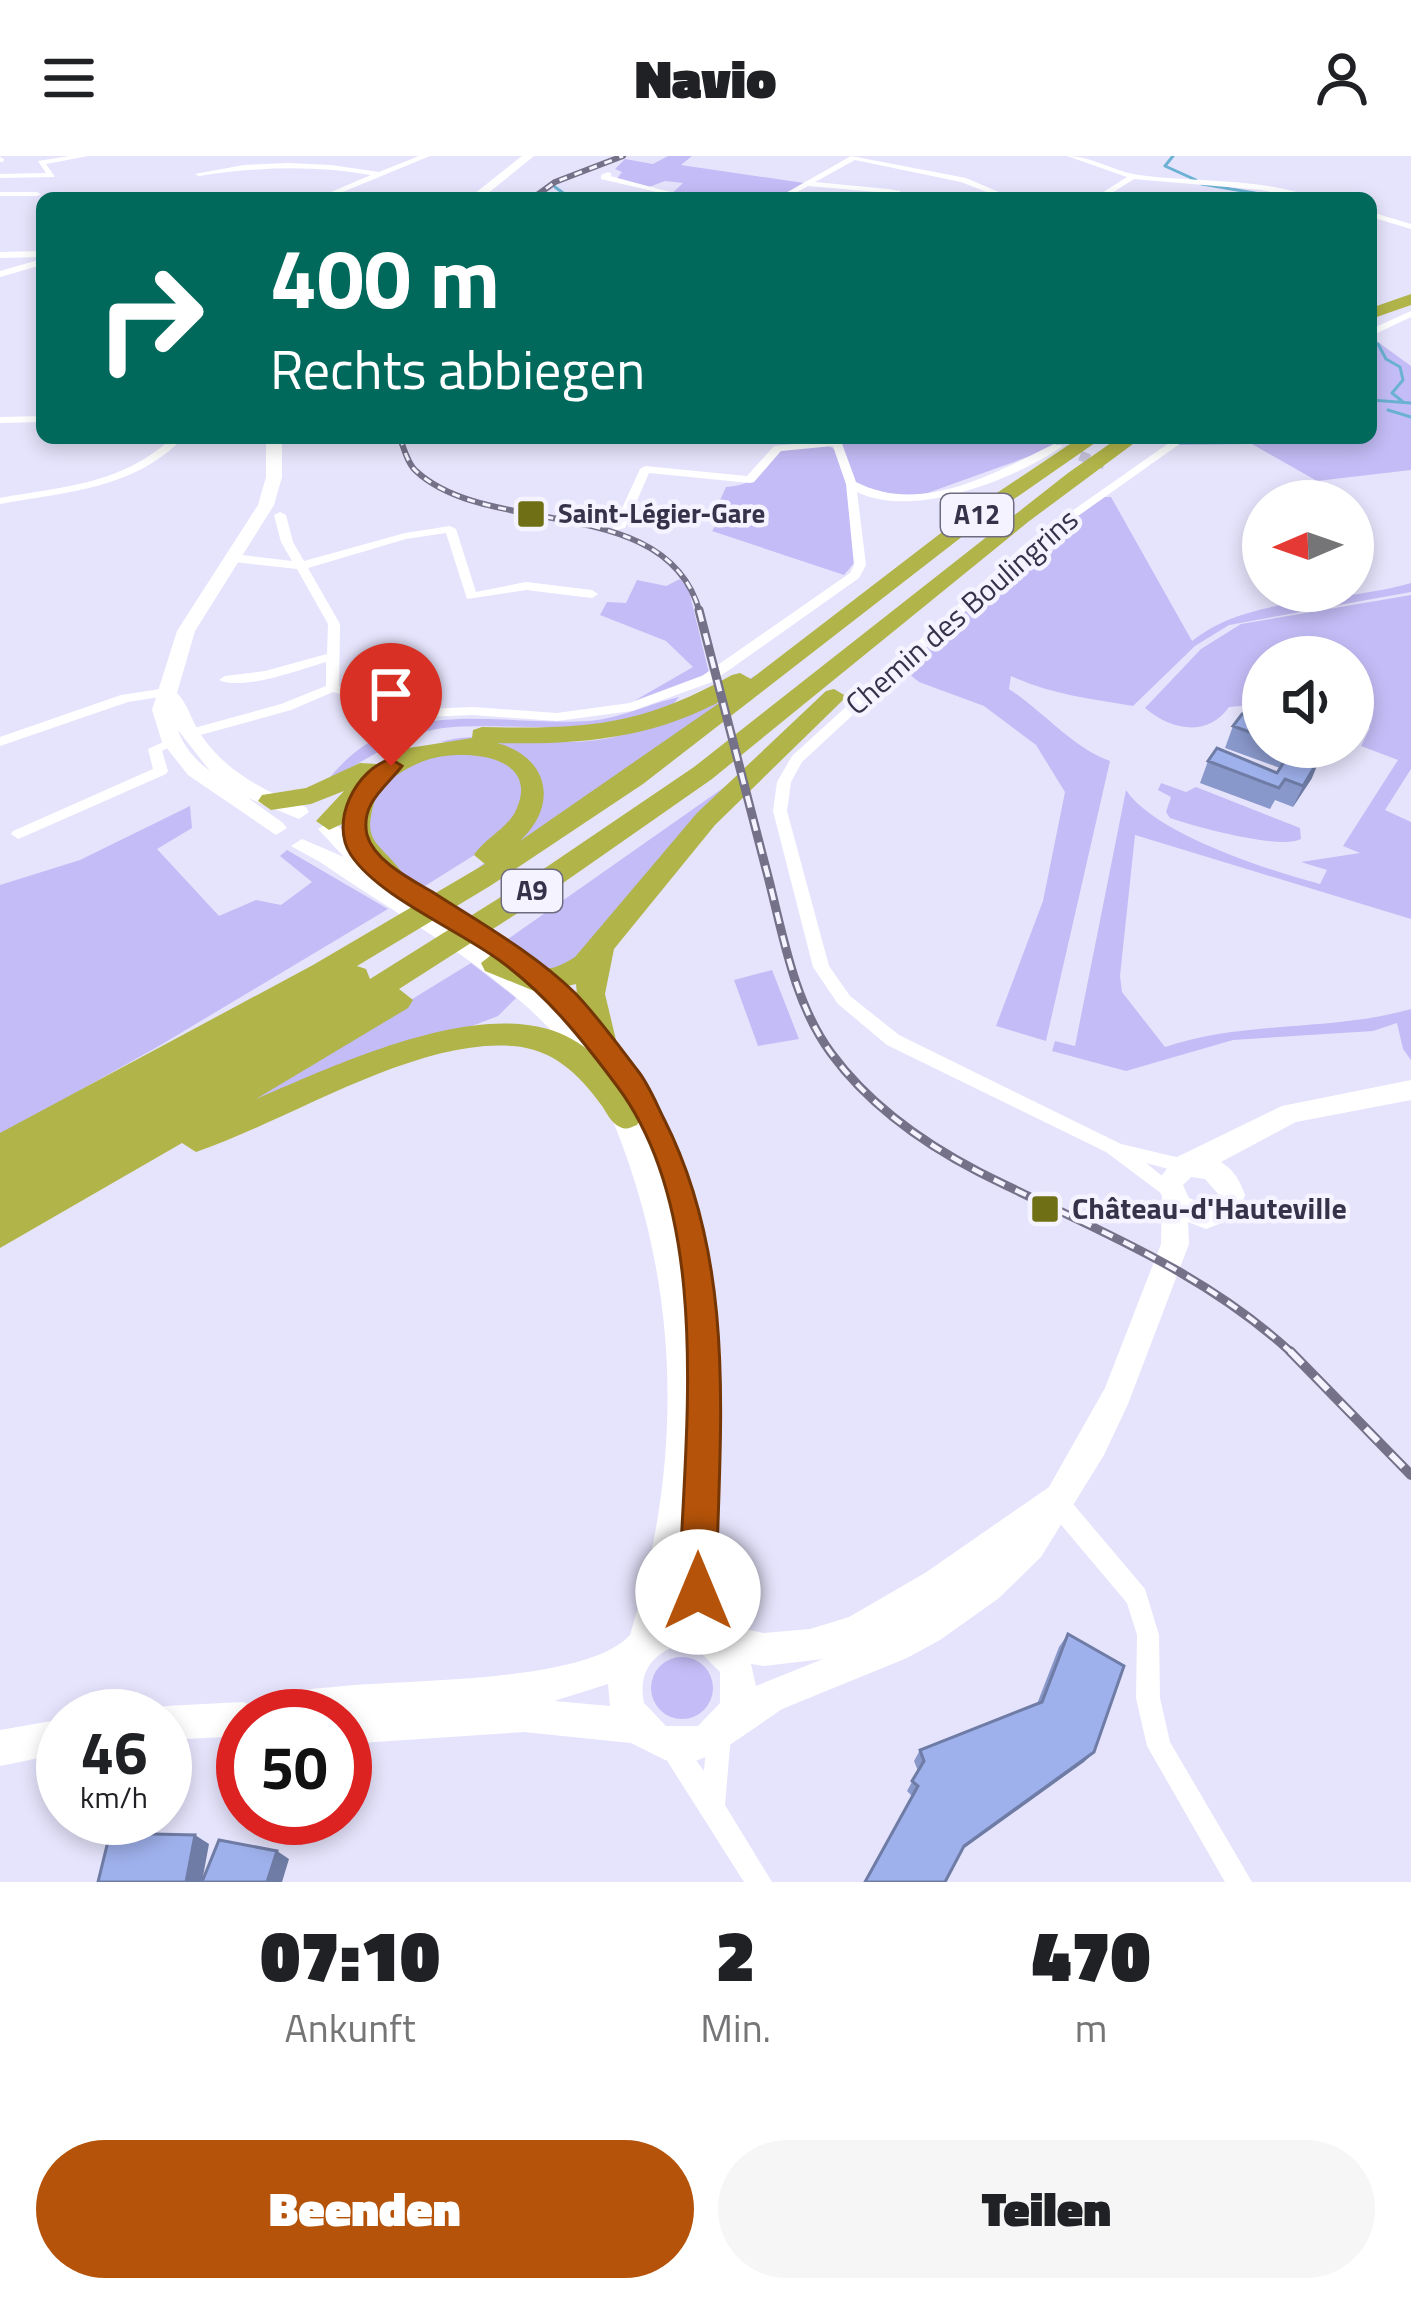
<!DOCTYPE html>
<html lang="de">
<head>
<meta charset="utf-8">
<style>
  body { margin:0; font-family:"Titillium Web",sans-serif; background:#f6f6f6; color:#202124; height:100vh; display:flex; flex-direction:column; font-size:45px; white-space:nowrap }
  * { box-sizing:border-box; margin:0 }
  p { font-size:39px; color:#757577 }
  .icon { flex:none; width:66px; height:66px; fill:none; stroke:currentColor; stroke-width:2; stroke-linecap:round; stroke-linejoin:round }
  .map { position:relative; height:1726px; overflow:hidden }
  .side { display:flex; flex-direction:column; background:#fff; flex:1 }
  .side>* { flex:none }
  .top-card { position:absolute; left:36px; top:36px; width:1341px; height:252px; border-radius:18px; box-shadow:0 6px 18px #0003; background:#00695c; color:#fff; overflow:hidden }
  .needle { width:78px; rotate:268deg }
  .fabs { position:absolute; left:1242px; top:324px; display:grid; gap:24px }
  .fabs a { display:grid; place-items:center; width:132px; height:132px; border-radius:50%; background:#fff; box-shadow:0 6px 18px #0003; font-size:60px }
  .speed { position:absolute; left:36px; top:1533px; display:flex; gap:24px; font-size:60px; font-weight:700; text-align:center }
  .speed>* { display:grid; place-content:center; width:156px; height:156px; border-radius:50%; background:#fff; box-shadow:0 6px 18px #0003; line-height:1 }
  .speed small { font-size:30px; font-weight:400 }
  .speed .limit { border:18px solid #d22; background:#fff; color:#111 }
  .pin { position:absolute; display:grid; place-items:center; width:102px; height:102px; color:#fff; margin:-123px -51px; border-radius:50% 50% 50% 0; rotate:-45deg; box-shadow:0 0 12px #0007 }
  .pin .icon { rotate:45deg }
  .me { position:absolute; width:132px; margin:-66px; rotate:0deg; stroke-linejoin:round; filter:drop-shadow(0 0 9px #0008) }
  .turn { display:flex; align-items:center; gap:42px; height:252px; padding:0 36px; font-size:54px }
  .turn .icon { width:156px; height:156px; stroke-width:2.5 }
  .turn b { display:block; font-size:84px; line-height:102px }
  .eta { display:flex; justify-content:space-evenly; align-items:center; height:204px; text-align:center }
  .eta b { font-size:72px; font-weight:800; line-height:84px }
  .primary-button { display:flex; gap:24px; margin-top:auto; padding:24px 36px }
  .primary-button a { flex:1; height:138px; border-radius:72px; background:#b45309; color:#fff; font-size:48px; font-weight:800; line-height:138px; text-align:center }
  .primary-button a+a { background:#f6f6f6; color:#202124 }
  header { display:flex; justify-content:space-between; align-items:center; height:156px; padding:0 36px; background:#fff; font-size:54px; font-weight:800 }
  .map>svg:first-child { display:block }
  .green { fill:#c4bcf6 }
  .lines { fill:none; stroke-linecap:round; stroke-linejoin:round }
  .stream { stroke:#6bb1d3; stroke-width:3 }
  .minor-tunnel { stroke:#c3c0d8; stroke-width:10; stroke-dasharray:10 6; stroke-linecap:butt }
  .minor { fill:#fff; fill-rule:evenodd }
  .secondary { fill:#fff; fill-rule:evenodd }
  .motorway { fill:#b1b449; fill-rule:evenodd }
  .rail-far2-casing { stroke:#747189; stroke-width:6 }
  .rail-far1-casing { stroke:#747189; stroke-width:9 }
  .rail-casing { stroke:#747189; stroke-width:10 }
  .rail-far2 { stroke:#f4f3ff; stroke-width:3; stroke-dasharray:8; stroke-linecap:butt }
  .rail-far1 { stroke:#f4f3ff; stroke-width:4.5; stroke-dasharray:12; stroke-linecap:butt }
  .rail { stroke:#f4f3ff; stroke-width:6; stroke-dasharray:18; stroke-linecap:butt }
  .wall { fill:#8998cb }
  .shaded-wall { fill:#6f7ca5 }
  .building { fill:#9fb1ec; stroke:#6f7ca5; stroke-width:3 }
  .route { fill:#b45309; stroke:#753606; stroke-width:3 }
  .poi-dot { fill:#6f7015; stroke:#f4f3ff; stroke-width:4.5 }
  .labels { text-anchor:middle; stroke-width:9; stroke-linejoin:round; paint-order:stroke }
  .far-poi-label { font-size:27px; font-weight:bold; fill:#36324a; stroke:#f4f3ff; text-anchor:start }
  .shield { fill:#f4f3ff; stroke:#6f6c80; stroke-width:3 }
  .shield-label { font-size:27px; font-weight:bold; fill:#36324a }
  .street-label { font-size:30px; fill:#36324a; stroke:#f4f3ff }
  .poi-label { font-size:30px; font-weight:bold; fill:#36324a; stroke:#f4f3ff; text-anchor:start }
</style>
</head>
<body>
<header><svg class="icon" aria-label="menu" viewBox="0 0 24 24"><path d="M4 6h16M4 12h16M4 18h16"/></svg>Navio<svg class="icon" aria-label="person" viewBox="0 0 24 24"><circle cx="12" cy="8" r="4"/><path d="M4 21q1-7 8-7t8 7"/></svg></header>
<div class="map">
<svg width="1411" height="1726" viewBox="0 0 1411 1726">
  <rect width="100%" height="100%" fill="#e6e4fc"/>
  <path class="green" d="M668 0H692L681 9 804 27 780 42H667L683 27 665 25 649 31 616 24 622 16 615 13 625 3 653 8Z
    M1371 181 1411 210V314L1317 325 1252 288 1176 289 1190 282H1371Z
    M838 282H1057L1058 290 908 344 855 328Z
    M827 289 834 293 847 330 855 406 844 419 712 375 724 357 715 355 726 331C755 329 763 317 779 295Z
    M1101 341H1111L1192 485C1248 439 1340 448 1411 427V436L1229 469 1195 490 1133 550C1091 543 1049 538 1011 520L1009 533C1043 555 1073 592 1110 605L1046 885 996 870 1043 745 1065 636 1036 589 984 550 919 526 903 513 1034 392Z
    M680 423 689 435 709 517 634 545 693 511 666 485 600 459 607 446 626 447 637 424 666 430Z
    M1411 439V613L1385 654 1411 666V763L1135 679 1120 820 1122 836 1165 891C1245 864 1330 876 1411 853V904L1403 893 1397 867 1373 875 1233 884 1126 915 1052 895 1055 885 1075 890 1126 634C1155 678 1268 714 1320 728L1327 714 1301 706 1360 697 1343 690 1398 604 1361 590 1370 572 1353 563V501H1263V548L1229 551C1208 581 1172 575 1145 552L1201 493 1241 468Z
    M760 517 700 566 469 719 496 698 541 627 472 586H440C480 574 529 587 570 586 640 585 701 551 760 517Z
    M679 541C647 590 491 562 437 573 396 581 364 606 328 624 397 535 496 571 589 565 622 562 648 548 679 541Z
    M440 596 489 598 522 619 523 655 476 698 425 730C413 723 394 716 384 706 363 685 363 638 389 621 404 611 424 604 440 596Z
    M733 625 590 796 555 819 508 783Z
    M1161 627 1186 636 1196 631 1300 672 1301 683C1281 694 1196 671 1170 662L1166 656 1171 641 1158 634Z
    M190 650 192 672 157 693 219 760 256 744 281 749 312 726 280 700 287 694 388 753 159 890 0 979V729L80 704Z
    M471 807 516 842 498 860 220 967 267 932Z
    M772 814 799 883 758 890 734 824Z
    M651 1532a31 31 0 1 1 62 0a31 31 0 1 1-62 0Z"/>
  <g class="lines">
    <path class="stream" d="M1173 0 1165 10 1196 24
      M1202 28 1283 42
      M555 31 570 42
      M1378 188 1386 203 1400 211 1403 224 1392 237 1402 245
      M1371 244 1411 247
      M1388 254 1411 261"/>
    <path class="minor-tunnel" d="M1065 294 1108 310"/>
    <path class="minor" d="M70 0H88L46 8 55 21 0 22V18L46 17 38 5Z
      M419 0H430L328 42H317L371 19C313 9 257 11 199 20L195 18 244 9 288 7 331 9 379 16Z
      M851 0 966 22 1008 40 1002 42 961 26 855 4 815 26 888 33 900 35 901 42H893V38L888 37 808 30 787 42H777Z
      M1067 0C1092 0 1115 16 1139 19 1196 27 1261 21 1315 42H1299L1262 34 1134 23 1104 42H1094L1127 21Z
      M0 1 4 3 3 6H0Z
      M608 16 612 18 610 20 670 36 664 42H656L661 37 601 23V19Z
      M0 36H37L41 38 37 40H0Z
      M1371 56 1411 68V73L1371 61Z
      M42 95V101L0 102V96Z
      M42 103V109L0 121V115Z
      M1411 155V161L1371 180V173Z
      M42 260V266L0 267V261Z
      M172 282H183C134 333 66 336 0 348V342C64 330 121 329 172 282Z
      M830 282H840L856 326C922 360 994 317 1054 288L1063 290C1015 323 913 364 857 336L866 409 859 422 712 526 632 555 557 565 473 559 423 561 333 536 291 554 193 581 188 582 181 578 183 575 281 548 326 530V506C298 514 244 535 219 524L225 520 265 515 327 498 328 468 297 413 234 406 228 402 234 398 292 405 281 386 274 359 280 356 286 359 293 386 304 405 405 377 450 370 456 373 476 436 526 426 592 434 598 438 592 442 526 434 467 443 446 377 406 383 308 412 340 468 339 530 423 553 473 551 557 557 630 547 702 520 850 417 854 409 846 328 833 290 781 295 754 326 750 327 649 317 625 372 615 374 613 372 640 313 645 310 747 320 774 290 831 284Z
      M1176 282H1188L1033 392 802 606 791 626 787 655 829 810 850 840 899 879 1121 988 1193 1005 1196 1010 1193 1015 1187 1018 1146 1007 1176 1031 1179 1036 1176 1041 1170 1044 1106 996 887 889 838 848 813 811 773 655 777 626 792 600 1025 388Z
      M167 532 174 536 172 539 128 546 0 590V581L121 539Z
      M172 582 179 586 162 595 168 615 166 618 23 681 18 683 11 678 13 675 153 613 148 593Z
      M1055 1333 1063 1336 1145 1433 1159 1479 1160 1542 1170 1586 1252 1726H1225L1147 1590 1136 1542 1137 1479 1127 1447 1047 1352 1044 1344 1047 1336Z
      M719 1567 727 1571 731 1579 725 1649 772 1726H744L659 1592 662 1583 671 1580 680 1583 704 1615 707 1579 711 1571Z"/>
    <path class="secondary" d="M522 0H534L482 42H469Z
      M266 282H282V321L274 349 195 475 177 537C188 548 192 566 201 579 226 616 266 636 306 651L309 656 299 663 248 642 283 667 287 672 276 679 188 619 162 586 152 554 177 475 258 349 266 321ZM178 574 210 615C196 605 183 590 178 574Z
      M329 666 336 668 372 704 375 709 366 716 478 788 471 779 474 773C494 768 541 810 556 826 678 947 728 1086 720 1258 716 1328 702 1400 723 1469L764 1477 810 1473 849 1461 925 1417 1049 1331 1105 1232 1161 1088 1162 1040 1156 1027 1175 1002 1282 950 1411 924V944L1296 966 1221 1006C1234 1014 1240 1025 1245 1039L1237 1061 1206 1073 1188 1066 1189 1088 1128 1248 1104 1299 1041 1401 999 1442 940 1484 907 1502 782 1553 721 1595 693 1606 665 1604 631 1587 524 1576 345 1588V1560H243V1580L165 1584V1560H151L153 1555 165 1550 243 1546 255 1551C274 1536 309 1533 334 1531 400 1523 586 1528 630 1479 686 1299 681 1117 604 944L608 937 620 935 609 919 599 924C579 917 563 886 548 871 482 804 397 759 320 706L291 690 302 683 344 701 318 673ZM1191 1021 1205 1023 1219 1039 1216 1045 1206 1049 1189 1042 1183 1029ZM680 1416 687 1458 669 1460ZM671 1492 698 1494 720 1516V1547L698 1570H666L644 1547C639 1522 647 1503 671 1492ZM823 1503 756 1530 751 1508 764 1510ZM608 1528 610 1550 554 1545Z
      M63 1563V1597L0 1610V1574Z"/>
    <path class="motorway" d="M1411 138V149L1371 163V152Z
      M1079 282H1102L981 366 643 628 490 730 357 810 366 813 370 823 523 727 694 611 1068 317 1118 282H1141L1028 366 712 623 543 741 399 833 413 844 408 852 256 943C336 909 482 839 566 880 597 895 618 923 637 951L642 960 637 969C629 972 627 974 620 971 611 967 607 957 602 950 579 918 553 893 513 890 415 882 288 965 196 996L182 987 0 1092V977L313 809 485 708 474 699C486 681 509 672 517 652 540 597 460 593 427 604 409 610 393 621 379 632 358 691 377 680 407 723L393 733C368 724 344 694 342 668L329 674 316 665 344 635 311 648 271 654 258 645 262 639 306 632 360 607 378 608 409 592 472 582 473 574 482 571C586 573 639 571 732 519L740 517 751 523 967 357ZM728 541 520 685C559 649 549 601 497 587 580 589 654 583 728 541Z
      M834 533 846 540 842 545 715 669 614 793 605 838 616 884 612 892H590L579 861 576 828 539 837 485 815 481 807 495 796C531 807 538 825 575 801L697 657 826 535Z"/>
    <defs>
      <path id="rail-far2" d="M533 42 555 26 623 0
        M400 282C404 293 408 308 416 315 489 383 668 336 700 457"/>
      <path id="rail-far1" d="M699 454C721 539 743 624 765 709 782 772 792 844 831 897 869 949 923 987 979 1016 1090 1072 1200 1112 1293 1198"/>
      <path id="rail" d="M1290 1195 1411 1319"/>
    </defs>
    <use href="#rail-far2" class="rail-far2-casing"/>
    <use href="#rail-far1" class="rail-far1-casing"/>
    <use href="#rail" class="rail-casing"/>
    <use href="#rail-far2" class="rail-far2"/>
    <use href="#rail-far1" class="rail-far1"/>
    <use href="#rail" class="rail"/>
  </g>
  <path class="wall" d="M1263 567V591H1308L1307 595 1312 622 1293 651 1275 644 1270 653 1200 627 1208 605 1277 617 1280 612 1225 592 1233 570Z
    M1068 1478 1084 1606 912 1640 907 1635 918 1615 914 1605 920 1594 1037 1548 1059 1491Z"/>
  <path class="shaded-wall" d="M1321 600 1312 622 1293 651 1303 630Z
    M1094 1596 1084 1606 956 1698 964 1690Z
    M195 1679 209 1688 202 1726H186Z
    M277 1695 289 1703 282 1726H267Z"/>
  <path class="building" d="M1242 558 1263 567V581L1233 570Z
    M1291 591H1307L1305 594 1321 600 1303 630 1285 623 1279 632 1208 605 1217 592 1277 617 1293 592Z
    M1068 1478 1124 1510 1094 1596 964 1690 945 1726H865L918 1630 912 1625 924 1605 920 1594 1042 1546Z
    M110 1677 195 1679 186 1726H98Z
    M219 1684 277 1695 267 1726H202Z"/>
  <path class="route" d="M391 603 402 610C386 631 360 647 367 679 374 705 412 724 434 737 482 768 534 797 575 837 598 861 618 889 638 915 649 929 656 947 664 963 739 1111 719 1275 716 1436L711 1449 698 1455 685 1449 679 1436C684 1282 715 1060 617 930 582 883 546 838 499 804 457 773 379 741 351 699 329 666 356 613 391 603Z"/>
  <g class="poi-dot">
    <rect x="516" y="343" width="30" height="30" rx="6"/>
    <rect x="1030" y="1038" width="30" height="30" rx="6"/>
  </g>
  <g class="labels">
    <g class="far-poi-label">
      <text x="558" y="367">Saint-Légier-Gare</text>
    </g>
    <g class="shield">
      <rect x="941" y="338" width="72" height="42" rx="9"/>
      <rect x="502" y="714" width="60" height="42" rx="9"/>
    </g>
    <g class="shield-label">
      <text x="977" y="368">A12</text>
      <text x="532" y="744">A9</text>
    </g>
    <g class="street-label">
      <text transform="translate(962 456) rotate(-41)" y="10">Chemin des Boulingrins</text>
    </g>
    <g class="poi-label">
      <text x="1072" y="1063">Château-d'Hauteville</text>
    </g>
  </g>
</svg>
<div class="fabs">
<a><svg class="needle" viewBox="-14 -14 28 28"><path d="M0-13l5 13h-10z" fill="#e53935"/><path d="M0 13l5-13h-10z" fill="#757577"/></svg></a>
<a><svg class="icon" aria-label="sound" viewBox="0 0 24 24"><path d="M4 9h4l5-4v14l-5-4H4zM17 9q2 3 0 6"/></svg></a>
</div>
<div class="speed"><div>46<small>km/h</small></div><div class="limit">50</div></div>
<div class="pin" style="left:391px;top:610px;background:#d93025"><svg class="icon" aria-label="arrive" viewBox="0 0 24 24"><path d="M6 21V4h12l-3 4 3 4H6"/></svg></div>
<svg class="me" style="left:698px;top:1436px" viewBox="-20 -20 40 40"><circle r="19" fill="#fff"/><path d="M0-13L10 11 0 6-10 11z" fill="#b45309"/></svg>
<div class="top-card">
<div class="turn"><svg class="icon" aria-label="right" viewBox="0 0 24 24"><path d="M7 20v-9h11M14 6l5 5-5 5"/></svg><div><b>400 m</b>Rechts abbiegen</div></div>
</div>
</div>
<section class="side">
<div class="eta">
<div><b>07:10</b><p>Ankunft</p></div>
<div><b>2</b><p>Min.</p></div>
<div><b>470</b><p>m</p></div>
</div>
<div class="primary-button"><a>Beenden</a><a>Teilen</a></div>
</section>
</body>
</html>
